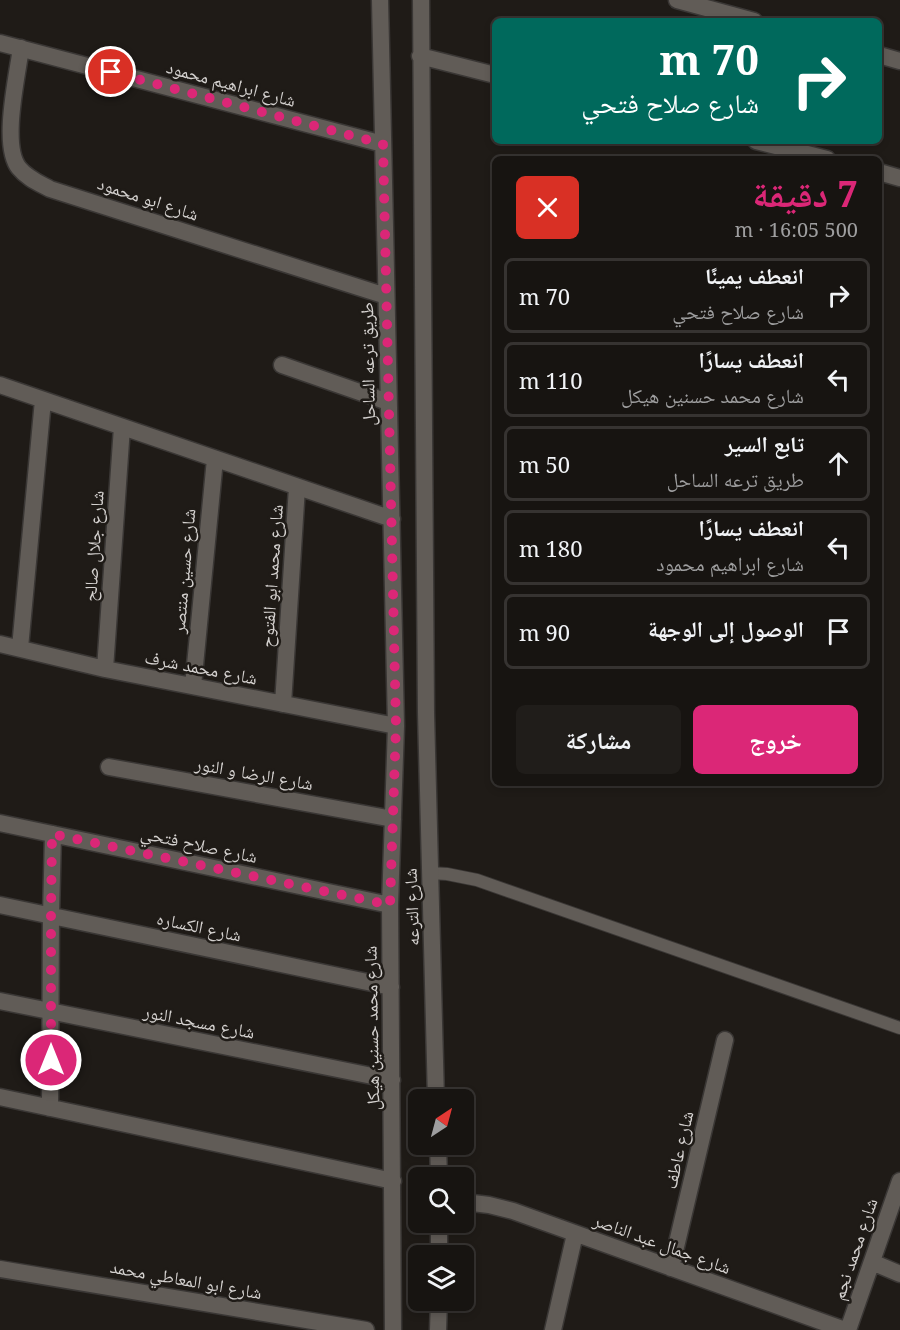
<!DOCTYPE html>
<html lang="ar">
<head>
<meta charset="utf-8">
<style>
  body { margin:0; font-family:"Noto Serif","Noto Naskh Arabic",serif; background:#201d1a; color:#f1f3f6; direction:rtl; height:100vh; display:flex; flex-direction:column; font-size:22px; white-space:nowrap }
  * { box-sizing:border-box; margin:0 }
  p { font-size:20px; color:#9e9e9f }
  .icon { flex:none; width:33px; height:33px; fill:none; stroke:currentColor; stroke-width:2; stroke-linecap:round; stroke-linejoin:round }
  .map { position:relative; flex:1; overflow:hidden; direction:ltr }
  .drawer { position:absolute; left:492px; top:156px; width:390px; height:630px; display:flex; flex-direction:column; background:#171411; border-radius:9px; box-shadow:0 3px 9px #0003,0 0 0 2px #363331; direction:rtl }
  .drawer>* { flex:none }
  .banner { position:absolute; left:492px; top:18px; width:390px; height:126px; border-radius:9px; box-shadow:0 3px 9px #0003,0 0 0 2px #363331; direction:rtl; background:#00695c; color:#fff; overflow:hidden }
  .needle { width:39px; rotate:36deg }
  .tools { position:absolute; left:408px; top:1089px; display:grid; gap:12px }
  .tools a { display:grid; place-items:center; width:66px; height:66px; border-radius:9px; background:#171411; box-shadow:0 3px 9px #0003,0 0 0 2px #363331; font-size:30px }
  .pin { position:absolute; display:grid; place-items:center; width:51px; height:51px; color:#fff; margin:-26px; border:3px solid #fff; border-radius:50%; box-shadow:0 2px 6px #0007 }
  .me { position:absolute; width:66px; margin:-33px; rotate:0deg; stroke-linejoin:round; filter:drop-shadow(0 0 4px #0008) }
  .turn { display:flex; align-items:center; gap:21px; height:126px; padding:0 24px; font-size:27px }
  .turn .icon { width:78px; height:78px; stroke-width:2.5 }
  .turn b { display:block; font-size:42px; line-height:51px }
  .round { display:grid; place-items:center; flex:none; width:63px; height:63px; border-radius:9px; background:#201d1a }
  .overview { display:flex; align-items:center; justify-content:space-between; height:102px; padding:0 24px }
  h1 { font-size:36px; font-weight:800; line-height:45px; color:#db2777 }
  .button { display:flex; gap:12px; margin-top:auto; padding:12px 24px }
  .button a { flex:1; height:69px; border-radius:9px; background:#db2777; color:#fff; font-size:24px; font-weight:800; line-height:69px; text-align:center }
  .button a+a { background:#201d1a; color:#f1f3f6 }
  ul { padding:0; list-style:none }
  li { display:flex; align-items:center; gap:18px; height:75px; margin:0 12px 9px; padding:0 12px; border:3px solid #363331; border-radius:9px }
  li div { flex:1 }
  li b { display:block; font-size:22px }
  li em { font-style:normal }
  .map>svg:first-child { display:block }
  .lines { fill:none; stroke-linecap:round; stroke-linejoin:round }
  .service-casing { stroke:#3a3735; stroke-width:14 }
  .minor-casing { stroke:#3a3735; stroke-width:19 }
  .service { stroke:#615c57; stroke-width:12 }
  .minor { stroke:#615c57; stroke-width:16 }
  .route { stroke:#db2777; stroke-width:10; stroke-dasharray:0 18 }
  .labels { text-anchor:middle; stroke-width:5; stroke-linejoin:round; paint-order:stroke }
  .street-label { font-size:18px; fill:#d4d1cf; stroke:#1f1b17 }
</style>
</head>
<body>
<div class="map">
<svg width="900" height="1330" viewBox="0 0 900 1330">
  <rect width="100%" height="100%" fill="#1f1b17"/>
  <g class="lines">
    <defs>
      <path id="service" d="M430 873 447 874 477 880 900 1028"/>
      <path id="minor" d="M380 0 396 726 390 905 393 1330
        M421 0 426 713 436 1100
        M677 0 754 21
        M0 43 383 144
        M21 48C17 77 1 146 19 168 27 178 39 183 50 189L386 296
        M879 55 900 61
        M420 56 495 75
        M756 141 827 159
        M879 172 900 178
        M282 365 388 402
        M0 385 392 519
        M0 644 105 669 396 726
        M20 648 43 400
        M105 669 122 427
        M193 686 215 459
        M283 704 297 487
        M109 767 393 819
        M0 823 390 905
        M0 905 391 987
        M0 1001 392 1080
        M0 1097 393 1181
        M50 1108 51 915 53 834
        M438 1144 439 1178
        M464 1202 489 1205 513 1211 845 1330
        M439 1256V1222
        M872 1262 900 1274
        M671 1268 725 1040
        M0 1269 366 1330
        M438 1330 439 1300
        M553 1330 575 1234
        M848 1330 900 1181"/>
    </defs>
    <use href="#service" class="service-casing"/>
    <use href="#minor" class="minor-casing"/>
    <use href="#service" class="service"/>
    <use href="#minor" class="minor"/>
  </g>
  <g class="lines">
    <path class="route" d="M51 1060V915L52 834 390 905 396 726 383 144 111 72"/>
  </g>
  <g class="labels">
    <g class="street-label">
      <text transform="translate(231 84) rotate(15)" y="6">شارع ابراهيم محمود</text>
      <text transform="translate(148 199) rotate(18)" y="6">شارع ابو محمود</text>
      <text transform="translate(368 364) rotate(-91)" y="6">طريق ترعه الساحل</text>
      <text transform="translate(94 546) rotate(-86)" y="6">شارع جلال صالح</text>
      <text transform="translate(184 571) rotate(-85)" y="6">شارع حسين منتصر</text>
      <text transform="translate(272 576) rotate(-86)" y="6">شارع محمد ابو الفتوح</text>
      <text transform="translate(201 668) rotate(11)" y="6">شارع محمد شرف</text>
      <text transform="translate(254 774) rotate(10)" y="6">شارع الرضا و النور</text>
      <text transform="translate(199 845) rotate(12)" y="6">شارع صلاح فتحي</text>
      <text transform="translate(412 907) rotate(-92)" y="6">شارع الترعه</text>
      <text transform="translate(199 927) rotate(12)" y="6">شارع الكساره</text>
      <text transform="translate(199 1022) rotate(11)" y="6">شارع مسجد النور</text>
      <text transform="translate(372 1028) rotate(-91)" y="6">شارع محمد حسنين هيكل</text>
      <text transform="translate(679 1150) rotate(-77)" y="6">شارع عاطف</text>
      <text transform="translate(662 1244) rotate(20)" y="6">شارع جمال عبد الناصر</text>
      <text transform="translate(855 1249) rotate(-71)" y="6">شارع محمد نجم</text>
      <text transform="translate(186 1280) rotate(10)" y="6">شارع ابو المعاطي محمد</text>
    </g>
  </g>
</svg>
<div class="tools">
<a><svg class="needle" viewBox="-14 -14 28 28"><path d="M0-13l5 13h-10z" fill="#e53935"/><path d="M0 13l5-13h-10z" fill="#9e9e9f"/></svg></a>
<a><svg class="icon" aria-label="search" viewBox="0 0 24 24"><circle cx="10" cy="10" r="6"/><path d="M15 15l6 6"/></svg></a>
<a><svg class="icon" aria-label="layers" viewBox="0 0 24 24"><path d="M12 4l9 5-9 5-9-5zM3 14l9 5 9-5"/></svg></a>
</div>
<div class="pin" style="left:111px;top:72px;background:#d93025"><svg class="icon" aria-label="arrive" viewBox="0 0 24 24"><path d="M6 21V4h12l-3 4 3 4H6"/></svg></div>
<svg class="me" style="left:51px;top:1060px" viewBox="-20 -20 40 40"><circle r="17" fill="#db2777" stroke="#fff" stroke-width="3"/><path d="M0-11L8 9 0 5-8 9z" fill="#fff"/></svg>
<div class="banner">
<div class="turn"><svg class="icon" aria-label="right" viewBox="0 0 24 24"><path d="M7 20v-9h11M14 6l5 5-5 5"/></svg><div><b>70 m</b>شارع صلاح فتحي</div></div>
</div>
<section class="drawer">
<div class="overview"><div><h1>7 دقيقة</h1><p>500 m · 16:05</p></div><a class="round" style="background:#d93025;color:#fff"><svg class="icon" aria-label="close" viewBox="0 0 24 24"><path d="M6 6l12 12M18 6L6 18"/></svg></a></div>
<ul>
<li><svg class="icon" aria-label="right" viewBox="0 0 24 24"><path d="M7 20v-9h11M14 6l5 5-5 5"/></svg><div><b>انعطف يمينًا</b><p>شارع صلاح فتحي</p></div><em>70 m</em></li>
<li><svg class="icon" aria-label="left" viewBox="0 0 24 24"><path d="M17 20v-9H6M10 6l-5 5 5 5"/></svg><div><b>انعطف يسارًا</b><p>شارع محمد حسنين هيكل</p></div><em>110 m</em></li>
<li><svg class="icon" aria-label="ahead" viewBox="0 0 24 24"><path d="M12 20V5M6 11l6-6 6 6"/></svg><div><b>تابع السير</b><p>طريق ترعه الساحل</p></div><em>50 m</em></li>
<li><svg class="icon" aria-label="left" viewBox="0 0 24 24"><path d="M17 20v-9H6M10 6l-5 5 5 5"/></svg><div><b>انعطف يسارًا</b><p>شارع ابراهيم محمود</p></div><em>180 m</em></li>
<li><svg class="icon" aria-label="arrive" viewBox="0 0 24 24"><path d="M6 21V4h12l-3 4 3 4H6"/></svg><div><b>الوصول إلى الوجهة</b></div><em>90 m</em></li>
</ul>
<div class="button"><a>خروج</a><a>مشاركة</a></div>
</section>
</div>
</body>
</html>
